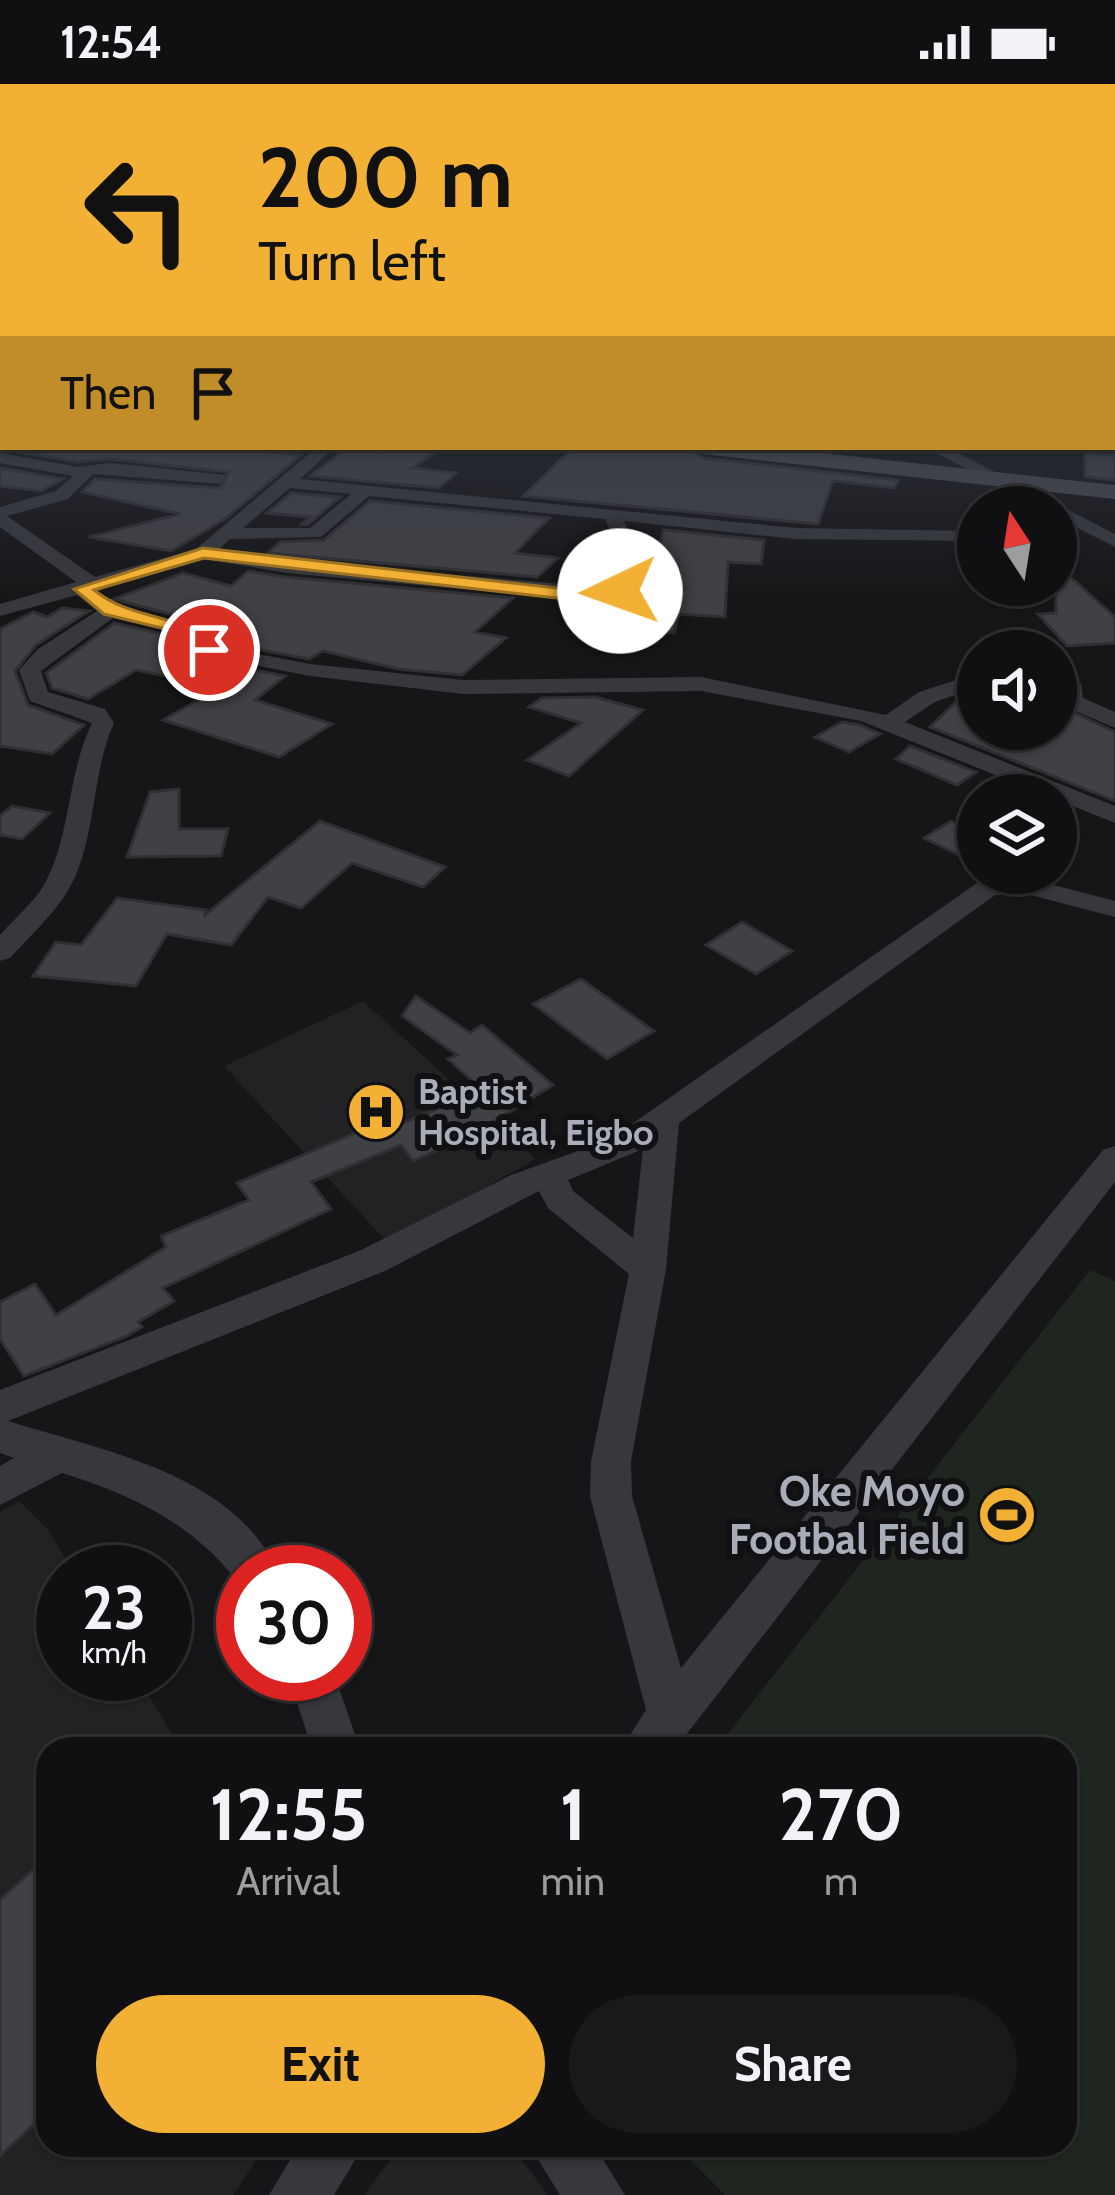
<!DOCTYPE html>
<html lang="en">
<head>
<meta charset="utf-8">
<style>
  body { margin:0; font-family:Cabin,sans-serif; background:#19191b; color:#f1f3f6; height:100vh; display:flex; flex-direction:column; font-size:45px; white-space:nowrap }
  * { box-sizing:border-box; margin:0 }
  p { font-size:39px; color:#9c9d9f }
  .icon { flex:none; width:66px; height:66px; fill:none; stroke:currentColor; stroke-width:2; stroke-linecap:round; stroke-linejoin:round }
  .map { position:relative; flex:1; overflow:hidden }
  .panel { position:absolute; left:36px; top:1653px; width:1041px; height:420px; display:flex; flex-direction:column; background:#101012; border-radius:36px; box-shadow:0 3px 9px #0004,0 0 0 3px #303032 }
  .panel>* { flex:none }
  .hud { position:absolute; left:0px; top:0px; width:1116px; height:366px; box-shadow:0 3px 9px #0004,0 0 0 3px #303032; background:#f2b134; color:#111; overflow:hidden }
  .needle { width:78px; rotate:348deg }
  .buttons { position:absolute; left:957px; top:402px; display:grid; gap:24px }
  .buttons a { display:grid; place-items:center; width:120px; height:120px; border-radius:50%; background:#101012; box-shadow:0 3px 9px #0004,0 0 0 3px #303032; font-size:60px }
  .speed { position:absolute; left:36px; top:1461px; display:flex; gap:24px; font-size:60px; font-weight:700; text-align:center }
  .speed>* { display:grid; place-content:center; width:156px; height:156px; border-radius:50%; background:#101012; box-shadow:0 3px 9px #0004,0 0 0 3px #303032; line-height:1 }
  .speed small { font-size:30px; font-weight:400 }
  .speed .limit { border:18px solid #d22; background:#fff; color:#111 }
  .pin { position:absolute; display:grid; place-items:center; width:102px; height:102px; color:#fff; margin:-51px; border:6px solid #fff; border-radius:50%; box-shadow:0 3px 12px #0007 }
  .me { position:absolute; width:132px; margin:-66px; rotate:267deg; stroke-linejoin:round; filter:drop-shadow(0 0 9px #0008) }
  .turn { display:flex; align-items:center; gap:42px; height:252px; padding:0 60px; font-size:54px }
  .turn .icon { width:156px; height:156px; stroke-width:2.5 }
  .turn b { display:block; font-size:84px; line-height:102px }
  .then { display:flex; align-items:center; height:114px; padding:0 60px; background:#0003; gap:24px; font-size:45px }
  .eta { display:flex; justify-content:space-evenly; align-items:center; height:204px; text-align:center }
  .eta b { font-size:72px; font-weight:700; line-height:84px }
  .cta { display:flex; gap:24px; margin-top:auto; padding:24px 60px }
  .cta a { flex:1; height:138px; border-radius:72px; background:#f2b134; color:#111; font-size:48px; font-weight:700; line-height:138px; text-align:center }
  .cta a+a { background:#19191b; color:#f1f3f6 }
  .status { display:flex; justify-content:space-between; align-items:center; height:84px; padding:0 60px; background:#101012; direction:ltr }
  .status svg { height:33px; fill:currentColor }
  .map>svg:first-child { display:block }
  .built { fill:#222225 }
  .green { fill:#1e261f }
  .building { fill:#404145; stroke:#303034; stroke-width:3 }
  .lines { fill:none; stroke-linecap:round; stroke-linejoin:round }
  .street { fill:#37383d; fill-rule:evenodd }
  .secondary { fill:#45474d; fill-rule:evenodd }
  .route { fill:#f2b134; stroke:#9d7322; stroke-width:3 }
  .labels { text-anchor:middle; stroke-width:12; stroke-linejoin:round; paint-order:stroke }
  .poi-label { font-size:36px; font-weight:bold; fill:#a8adb8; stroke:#111113; text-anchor:start }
  .near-poi-label { font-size:42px; font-weight:bold; fill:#a8adb8; stroke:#111113; text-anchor:end }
</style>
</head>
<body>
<div class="status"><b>12:54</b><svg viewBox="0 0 49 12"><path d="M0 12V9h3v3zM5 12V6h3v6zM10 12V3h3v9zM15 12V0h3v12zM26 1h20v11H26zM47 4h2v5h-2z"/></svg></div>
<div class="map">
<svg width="1115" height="2111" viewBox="0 0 1115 2111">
  <rect width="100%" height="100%" fill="#161618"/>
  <path class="built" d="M363 917 536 1075 387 1158 224 982Z
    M19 1417 48 1446 74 1488H63V1590H136L181 1665H48V2061H266L233 2111H0V1428Z
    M401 2061H511L548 2111H364Z"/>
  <path class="green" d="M1090 1186 1115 1197V2111H725L676 2061H1065V1665H716Z"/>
  <path class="building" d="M95 363H231L301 371 225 435 171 467 89 453 180 430 82 408 95 395 220 404 229 388 110 375 78 378 13 367Z
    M348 363 381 368 388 363H443L412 384 456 389 439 404 310 392Z
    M574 363H687L703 374 898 396 894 404 833 397 818 440 523 412Z
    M1085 369 1115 371V396L1085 393Z
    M0 384 63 395 41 407 0 402Z
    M291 409 340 413 308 440H302L310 433 267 429Z
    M370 417 549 434 515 469 558 474 537 493 268 469 280 458 324 456Z
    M664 446 764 456 761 480 728 478 725 533 679 530 674 549 630 545Z
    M1056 480 1115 533V559L1067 562 1038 530 1056 529Z
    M248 487 286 493 513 514 475 548 506 554 462 591 398 585 323 567 309 575 218 558 192 536 114 515 183 489 231 502Z
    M62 524 89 527 36 561 15 587 28 621 84 641 52 670 0 662V545L33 528 47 533Z
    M114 539 175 553 201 575 285 592 255 616 332 640 279 673 163 636 221 603 136 586 88 615 52 604 46 589Z
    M978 608V645H1056V620L1115 648V717L930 643 960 614Z
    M595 613 643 626 569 692 527 676 581 639 529 623 542 614Z
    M842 638 860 641 880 650 849 668 815 653Z
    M910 662 976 688 957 701 896 675Z
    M179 705V745H228L221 772 127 773 150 708Z
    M12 722 50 729 22 755 0 751V732Z
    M320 737 445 783 423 803 352 779 301 824 268 813 231 861 167 850 136 902 33 892 56 858 81 861 117 814 206 826 205 831Z
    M951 737 978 750V780L924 754Z
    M742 838 792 867 756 890 706 861Z
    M581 895 654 947 607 975 533 920Z
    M416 912 470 949 482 941 553 1001 470 1052 413 1077 401 1061 311 1098 331 1125 163 1204 174 1217 138 1238 142 1243 127 1252 24 1292 0 1255V1218L35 1200 56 1231 166 1163 161 1152 249 1116 237 1099 390 1034 396 1042 482 1006 448 975 457 971 402 932Z
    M48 1772V2027L0 2072V1816Z"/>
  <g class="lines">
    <path class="street" d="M1115 236V244L1113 245V237Z
      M317 363H335L300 395 796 444 978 447V457L796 455 624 437 635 460 630 507 606 518 287 489 204 475 97 507 117 523 191 540 216 562 310 580 463 596 701 593 886 631 919 608 978 589V603L935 618 905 638 1115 722V739L861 637 701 607 463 610 310 592 202 571 177 549 113 534 41 587 48 608 105 625 114 639C90 692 97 761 66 810 51 833 28 854 10 874L0 877V851C14 835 33 819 44 801 71 753 67 690 92 639L30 617 19 586 38 565 97 527 77 511 0 532V520L76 498 0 443V423L56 407 73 392 0 379V369L78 383 110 379 226 391 220 400 93 390 68 415 7 432 95 493 196 465ZM290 404 351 410 310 444H243ZM369 412 605 435 617 460 611 504 287 477 218 466 230 455 321 453Z
      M926 363H946L1115 450V463L1056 433V423H1037Z
      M1056 592 1081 599 1083 614 1115 628V644L1064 622Z
      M1027 794 1115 817V833L1027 810 995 811 679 1039 666 1185 631 1377 632 1412 681 1584 1103 1066 1115 1062V1098L675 1665H621L646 1626 590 1412 591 1377 629 1190 548 1124 539 1107 385 1187 8 1337C100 1366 234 1389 278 1488H243L241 1502C194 1440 135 1412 62 1389L0 1421V1382L14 1374 0 1369V1306L359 1167 511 1091 609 1056 980 797ZM643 1065 633 1154 573 1107 568 1096Z
      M288 1590H334L360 1665H312Z
      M299 2061H364L334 2111H269Z
      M529 2061H594L625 2111H560Z"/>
    <path class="secondary" d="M0 304H3V316H0Z
      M691 363H768L1115 401V415L703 370Z"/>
  </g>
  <linearGradient id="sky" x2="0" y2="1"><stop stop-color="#0c0c0d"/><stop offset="0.43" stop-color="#363c48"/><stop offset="1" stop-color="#363c48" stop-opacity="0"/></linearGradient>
  <rect width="1115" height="515" fill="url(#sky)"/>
  <path class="route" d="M203 464 583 507 620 502 628 507 583 517 204 474 94 506C135 539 181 526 218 566L209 572 178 548 104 530 74 505Z"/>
  <defs>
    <symbol id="hospital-disc" viewBox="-11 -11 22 22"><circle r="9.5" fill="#f2b134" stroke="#111113"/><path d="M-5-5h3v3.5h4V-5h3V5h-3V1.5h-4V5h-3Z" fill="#111"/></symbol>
    <symbol id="stadium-disc" viewBox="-11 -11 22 22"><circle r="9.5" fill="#f2b134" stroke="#111113"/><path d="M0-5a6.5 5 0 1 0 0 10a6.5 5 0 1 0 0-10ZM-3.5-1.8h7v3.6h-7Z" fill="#111"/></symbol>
  </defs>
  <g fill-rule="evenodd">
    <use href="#hospital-disc" x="343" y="995" width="66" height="66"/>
    <use href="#stadium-disc" x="974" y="1398" width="66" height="66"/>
  </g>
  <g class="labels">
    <g class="poi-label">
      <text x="418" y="1020">Baptist<tspan x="418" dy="41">Hospital, Eigbo</tspan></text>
    </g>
    <g class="near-poi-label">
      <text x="965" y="1422">Oke Moyo<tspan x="965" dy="48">Footbal Field</tspan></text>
    </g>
  </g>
</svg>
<div class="buttons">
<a><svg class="needle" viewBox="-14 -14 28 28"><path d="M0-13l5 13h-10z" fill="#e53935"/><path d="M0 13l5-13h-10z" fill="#9c9d9f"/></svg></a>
<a><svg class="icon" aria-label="sound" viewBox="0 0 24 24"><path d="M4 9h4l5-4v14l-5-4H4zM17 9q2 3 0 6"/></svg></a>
<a><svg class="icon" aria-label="layers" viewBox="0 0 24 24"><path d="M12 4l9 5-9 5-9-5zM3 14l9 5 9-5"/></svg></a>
</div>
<div class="speed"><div>23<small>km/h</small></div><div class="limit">30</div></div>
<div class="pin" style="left:209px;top:566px;background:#d93025"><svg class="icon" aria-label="arrive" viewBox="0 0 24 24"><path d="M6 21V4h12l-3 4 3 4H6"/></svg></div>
<svg class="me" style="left:620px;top:507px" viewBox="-20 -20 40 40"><circle r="19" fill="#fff"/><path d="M0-13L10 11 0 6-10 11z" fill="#f2b134"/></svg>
<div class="hud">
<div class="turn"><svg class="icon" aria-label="left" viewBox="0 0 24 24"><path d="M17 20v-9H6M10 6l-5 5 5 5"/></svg><div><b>200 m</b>Turn left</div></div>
<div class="then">Then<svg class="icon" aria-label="arrive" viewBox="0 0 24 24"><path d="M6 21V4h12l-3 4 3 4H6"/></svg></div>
</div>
<section class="panel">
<div class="eta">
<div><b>12:55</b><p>Arrival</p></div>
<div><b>1</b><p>min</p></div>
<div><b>270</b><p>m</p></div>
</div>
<div class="cta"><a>Exit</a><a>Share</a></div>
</section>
</div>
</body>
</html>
